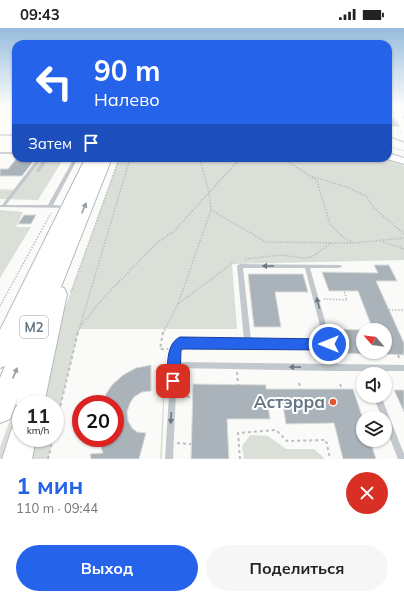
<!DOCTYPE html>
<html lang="ru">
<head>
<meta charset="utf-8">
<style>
  body { margin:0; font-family:Mulish,sans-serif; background:#f6f6f6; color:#222; height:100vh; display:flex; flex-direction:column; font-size:15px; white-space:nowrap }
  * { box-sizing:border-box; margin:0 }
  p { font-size:13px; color:#767676 }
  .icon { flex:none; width:22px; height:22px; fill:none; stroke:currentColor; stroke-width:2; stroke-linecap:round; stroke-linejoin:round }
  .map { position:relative; height:431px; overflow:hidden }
  .drawer { display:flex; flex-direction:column; background:#fff; flex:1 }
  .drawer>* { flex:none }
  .hud { position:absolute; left:12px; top:12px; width:380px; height:122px; border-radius:12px; box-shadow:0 1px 3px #0004; background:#2563eb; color:#fff; overflow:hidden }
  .needle { width:26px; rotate:298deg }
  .tools { position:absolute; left:356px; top:295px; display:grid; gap:8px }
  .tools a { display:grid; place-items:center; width:36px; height:36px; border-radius:50%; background:#fff; box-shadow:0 1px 3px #0004; font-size:20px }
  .speed { position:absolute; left:12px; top:367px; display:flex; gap:8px; font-size:20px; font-weight:700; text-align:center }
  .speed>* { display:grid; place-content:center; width:52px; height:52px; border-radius:50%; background:#fff; box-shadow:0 1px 3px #0004; line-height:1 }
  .speed small { font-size:10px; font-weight:400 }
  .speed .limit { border:6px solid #d22; background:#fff; color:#111 }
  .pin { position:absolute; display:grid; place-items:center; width:34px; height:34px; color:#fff; margin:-17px; border-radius:8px; box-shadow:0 2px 6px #0006 }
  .me { position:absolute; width:44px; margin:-22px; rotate:270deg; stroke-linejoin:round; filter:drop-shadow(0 0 3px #0008) }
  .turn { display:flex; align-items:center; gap:14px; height:84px; padding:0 16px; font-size:18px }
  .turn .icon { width:52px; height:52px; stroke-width:2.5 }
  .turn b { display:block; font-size:28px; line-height:34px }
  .then { display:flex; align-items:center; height:38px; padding:0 16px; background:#0003; gap:8px; font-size:15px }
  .round { display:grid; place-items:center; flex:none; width:42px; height:42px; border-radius:21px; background:#f6f6f6 }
  .headline { display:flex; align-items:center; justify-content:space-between; height:68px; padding:0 16px }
  h1 { font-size:24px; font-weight:700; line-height:30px; color:#2563eb }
  .primary-button { display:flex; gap:8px; margin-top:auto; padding:8px 16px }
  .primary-button a { flex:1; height:46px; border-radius:24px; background:#2563eb; color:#fff; font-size:16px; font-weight:700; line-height:46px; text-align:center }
  .primary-button a+a { background:#f6f6f6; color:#222 }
  .status { display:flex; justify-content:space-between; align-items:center; height:28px; padding:0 20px; background:#fff; direction:ltr }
  .status svg { height:11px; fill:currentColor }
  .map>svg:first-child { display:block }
  .green { fill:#dadfd7 }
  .building { fill:#aab3b9; stroke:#dcdcda }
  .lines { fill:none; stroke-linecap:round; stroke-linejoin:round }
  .secondary-casing { stroke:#b3babf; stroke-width:2 }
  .highway-casing { stroke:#b4b9bd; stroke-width:2 }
  .path-far2 { stroke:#bbbfc2; stroke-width:1; stroke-dasharray:1.5 1.5; stroke-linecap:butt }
  .path-far1 { stroke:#bbbfc2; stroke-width:1.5; stroke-dasharray:1.5 1.5; stroke-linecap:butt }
  .path { stroke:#bbbfc2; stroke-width:2; stroke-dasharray:3 3; stroke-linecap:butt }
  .lane { fill:#c3c8cc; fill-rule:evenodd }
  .secondary { fill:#fff; fill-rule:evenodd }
  .highway { fill:#fff; fill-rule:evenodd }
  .oneway { fill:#939fa8 }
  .oneway2 { fill:#6a7a87 }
  .route { fill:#2563eb; stroke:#184099 }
  .poi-dot { fill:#e4572e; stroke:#fff; stroke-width:1.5 }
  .labels { text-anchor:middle; stroke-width:4; stroke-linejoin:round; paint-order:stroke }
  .shield { fill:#fff; stroke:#939fa8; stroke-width:1 }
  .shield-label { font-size:13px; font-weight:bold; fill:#657683 }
  .near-poi-label { font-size:17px; font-weight:bold; fill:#657683; stroke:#fff; text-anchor:end }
</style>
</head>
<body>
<div class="status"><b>09:43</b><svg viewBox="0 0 49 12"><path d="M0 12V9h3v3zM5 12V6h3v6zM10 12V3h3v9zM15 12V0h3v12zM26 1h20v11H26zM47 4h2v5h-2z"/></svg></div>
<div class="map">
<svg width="404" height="431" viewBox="0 0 404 431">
  <rect width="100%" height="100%" fill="#fafaf8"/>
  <path class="green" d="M39 130H64L38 172 0 171V161L17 162Z
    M119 130H382L404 138V232L232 236 237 301H79L55 401V376H40L56 305Z
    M0 182 23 184 16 199H31L0 250Z
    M36 322 7 431H0V419Z
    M166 325 162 431H160L165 335Z
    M250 407 268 408 286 421H314L325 431H244L242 418Z
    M33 410H53L48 431H28Z"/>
  <path class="building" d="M388 90 396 91 400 99 388 98Z
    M17 130H36L22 148H0V141H8Z
    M24 187H36L31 196H18Z
    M374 237H389L397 253H376L404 315V327L385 326V302H373L358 263H329L322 244 378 245Z
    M248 246H303L308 264H275L281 299H254Z
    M334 301 363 302V326L341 325Z
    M151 337V363L142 364 134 369 130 375 127 384 128 393 132 400 137 404 146 405 139 431H91L90 426 103 425 98 410H115V376H101L106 366 112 357 123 347 136 340Z
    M193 356 266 357V361H353L363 391V412H370L376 431H343L334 395 286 396 282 371H267L270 391H227L229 431H191Z
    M394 362H404V384Z"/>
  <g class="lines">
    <defs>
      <path id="secondary" d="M388 125 404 130V136L384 130H388Z"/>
      <path id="highway" d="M98 130H112L61 259 64 260 67 266 44 376H21V386L16 376 18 369 10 391 0 395V350L5 338 0 340V302L83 135 85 132H95L96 135Z
        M21 396V410H36L32 431H2L12 400Z"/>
    </defs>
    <use href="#secondary" class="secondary-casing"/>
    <use href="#highway" class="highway-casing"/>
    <path class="path-far2" d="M388 79 404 80
      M388 81 400 83
      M388 84 398 83
      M388 85 398 86
      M388 88 398 89
      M397 105 403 104
      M388 118 404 123
      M200 130 201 135
      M283 130 290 135
      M117 135 119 130
      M129 135 130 130
      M236 135 241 130"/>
    <path class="path-far1" d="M289 134 310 148 347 159 366 168 374 180 404 206
      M312 149 317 153 330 196 343 209 352 214
      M211 182 266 214 354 215 404 210
      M383 214 404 221
      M245 231 281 227 303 230 312 229 331 215
      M71 264 118 134
      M324 271 347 272 344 263
      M178 276 234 234
      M0 278 51 185
      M389 282H404
      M80 299 104 269 158 214 173 204 237 134
      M78 305 129 134
      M163 305 178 276 211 182 209 165 201 134"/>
    <path class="path" d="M163 304 160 321H168
      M367 326 369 331
      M398 327 400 332
      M237 344 238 357
      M299 355 301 361
      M340 356 342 361
      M181 369H193
      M55 401 78 304
      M177 415 191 416
      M371 416H379
      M48 431 53 410
      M240 431 238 405 276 402 287 413 326 412 330 431"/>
    <path class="lane" d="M3 78H6L0 84V81Z
      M402 87H404V91L402 90Z
      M0 106H16V108H0Z
      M388 107 404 113V115L388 109Z
      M0 124H13L15 125 13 126H0Z
      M38 130H42L41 131 46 134 39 144H38L36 143 42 134 40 133 6 177H48L74 130H78L53 177 67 178H69V180L0 179V177H2Z
      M240 236 341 237 342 238 341 239 339 240H310L337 336 404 337V343H333L177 340 173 431H165L172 320C173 317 176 313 180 312H244L237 238 238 237ZM243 240H305L324 313 251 312ZM181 318 326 319 330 336 177 334 178 321Z
      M373 368H381L404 426V431H398L385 398V390H382Z"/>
    <use href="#secondary" class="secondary"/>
    <use href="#highway" class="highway"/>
  </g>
  <defs><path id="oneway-solid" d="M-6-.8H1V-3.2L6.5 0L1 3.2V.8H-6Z"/></defs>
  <g class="oneway">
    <use href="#oneway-solid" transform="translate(84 180) rotate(-67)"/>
    <use href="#oneway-solid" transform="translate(15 345) rotate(-67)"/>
  </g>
  <g class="oneway2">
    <use href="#oneway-solid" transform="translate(268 238) rotate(180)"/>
    <use href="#oneway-solid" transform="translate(318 275) rotate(-105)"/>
    <use href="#oneway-solid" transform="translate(295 339) rotate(-179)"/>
    <use href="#oneway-solid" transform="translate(171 390) rotate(93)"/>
  </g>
  <linearGradient id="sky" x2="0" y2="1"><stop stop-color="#96bcdc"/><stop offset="0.57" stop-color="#fdfdfc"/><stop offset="1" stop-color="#fdfdfc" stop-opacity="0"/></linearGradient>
  <rect width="404" height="138" fill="url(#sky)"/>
  <path class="route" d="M180 309 329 311 333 312 335 316 333 320 329 322 183 321 181 322 180 353 178 358 173 360 168 358 167 353C168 339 165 316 180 309Z"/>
  <circle class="poi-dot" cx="333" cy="374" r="4"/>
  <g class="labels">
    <rect class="shield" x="20" y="288" width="28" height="22" rx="3"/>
    <g class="shield-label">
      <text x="34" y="304">М2</text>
    </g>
    <g class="near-poi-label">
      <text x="325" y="380">Астэрра</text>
    </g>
  </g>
</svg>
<div class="tools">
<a><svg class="needle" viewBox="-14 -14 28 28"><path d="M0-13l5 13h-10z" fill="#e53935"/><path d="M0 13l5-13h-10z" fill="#767676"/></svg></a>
<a><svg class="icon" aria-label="sound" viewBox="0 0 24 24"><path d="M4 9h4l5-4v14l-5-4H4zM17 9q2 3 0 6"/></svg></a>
<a><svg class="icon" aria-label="layers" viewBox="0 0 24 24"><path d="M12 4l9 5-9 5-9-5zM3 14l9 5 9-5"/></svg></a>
</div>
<div class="speed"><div>11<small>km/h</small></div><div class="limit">20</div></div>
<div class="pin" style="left:173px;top:353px;background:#d93025"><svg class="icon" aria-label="arrive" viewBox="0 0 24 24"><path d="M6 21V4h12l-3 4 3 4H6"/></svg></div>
<svg class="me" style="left:329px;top:316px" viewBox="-20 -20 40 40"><circle r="17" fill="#2563eb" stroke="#fff" stroke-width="3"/><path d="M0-11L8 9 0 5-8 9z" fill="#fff"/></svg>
<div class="hud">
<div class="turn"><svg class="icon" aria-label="left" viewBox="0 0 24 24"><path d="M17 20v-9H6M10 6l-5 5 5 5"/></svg><div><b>90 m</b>Налево</div></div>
<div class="then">Затем<svg class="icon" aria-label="arrive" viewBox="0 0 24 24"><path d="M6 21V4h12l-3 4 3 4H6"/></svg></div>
</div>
</div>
<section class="drawer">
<div class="headline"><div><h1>1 мин</h1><p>110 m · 09:44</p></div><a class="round" style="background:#d93025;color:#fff"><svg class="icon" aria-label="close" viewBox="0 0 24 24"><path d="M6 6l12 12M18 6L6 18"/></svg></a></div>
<div class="primary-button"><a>Выход</a><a>Поделиться</a></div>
</section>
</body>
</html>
